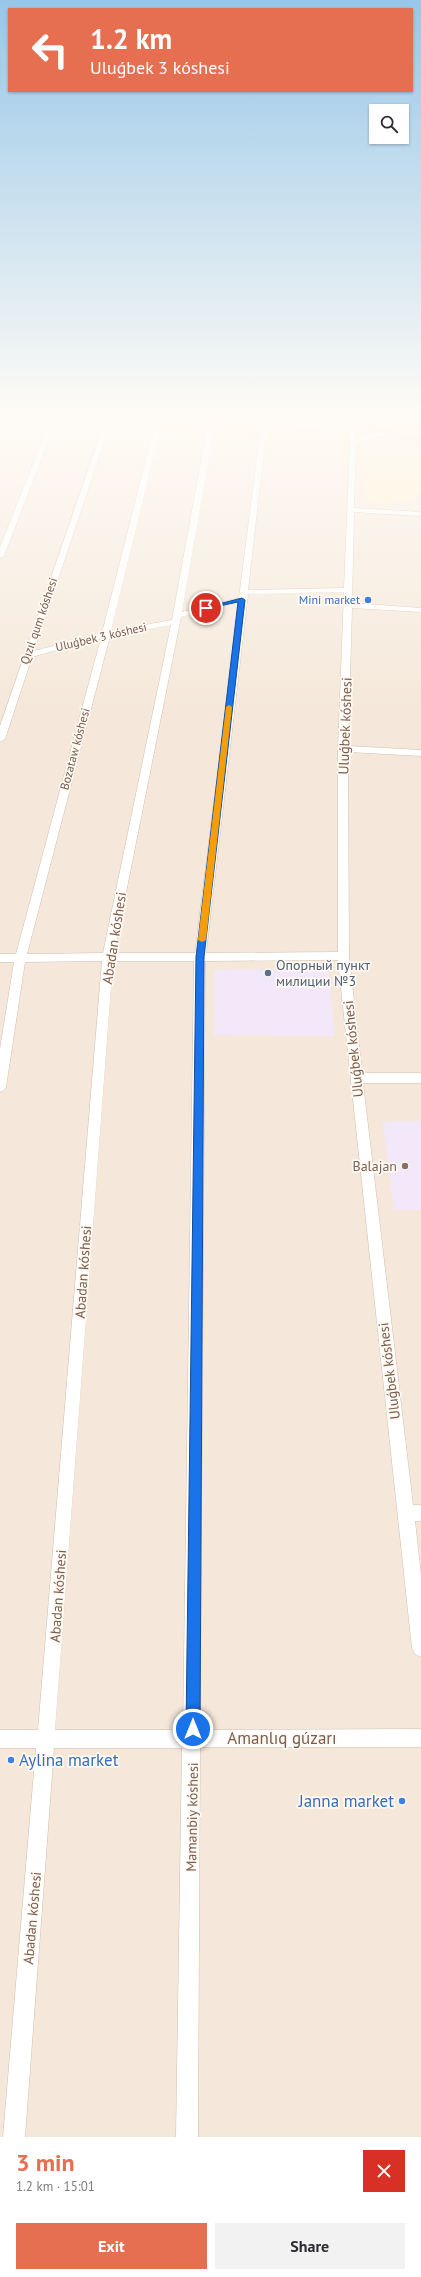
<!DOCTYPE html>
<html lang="en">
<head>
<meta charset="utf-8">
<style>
  body { margin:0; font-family:"PT Sans",sans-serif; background:#f2f2f3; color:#2b2b33; height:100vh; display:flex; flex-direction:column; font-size:15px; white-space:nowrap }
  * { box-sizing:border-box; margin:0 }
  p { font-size:13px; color:#7c7c81 }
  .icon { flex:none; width:22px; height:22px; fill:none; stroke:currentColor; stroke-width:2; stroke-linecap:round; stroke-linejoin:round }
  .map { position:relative; height:2137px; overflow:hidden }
  .sheet { display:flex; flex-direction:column; background:#fff; flex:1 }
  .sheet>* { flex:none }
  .top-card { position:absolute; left:8px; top:8px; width:405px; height:84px; border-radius:0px; box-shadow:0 1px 3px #0004; background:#e76f51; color:#fff; overflow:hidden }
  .tools { position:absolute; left:369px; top:104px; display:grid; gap:8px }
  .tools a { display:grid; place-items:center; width:40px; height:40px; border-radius:0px; background:#fff; box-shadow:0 1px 3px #0004; font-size:20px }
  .pin { position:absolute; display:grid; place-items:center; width:34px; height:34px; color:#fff; margin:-17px; border:2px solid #fff; border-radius:50%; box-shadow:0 1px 4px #0007 }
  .me { position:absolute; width:44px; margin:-22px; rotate:0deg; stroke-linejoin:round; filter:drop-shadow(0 0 3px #0008) }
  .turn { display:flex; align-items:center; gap:14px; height:84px; padding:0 16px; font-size:18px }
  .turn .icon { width:52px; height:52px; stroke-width:2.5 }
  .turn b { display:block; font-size:28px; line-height:34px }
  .round { display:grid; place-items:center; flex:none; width:42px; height:42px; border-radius:0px; background:#f2f2f3 }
  .headline { display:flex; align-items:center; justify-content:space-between; height:68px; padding:0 16px }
  h1 { font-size:24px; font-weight:700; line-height:30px; color:#e76f51 }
  .action { display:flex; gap:8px; margin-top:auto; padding:8px 16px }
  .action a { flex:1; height:46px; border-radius:0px; background:#e76f51; color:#fff; font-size:16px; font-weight:700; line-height:46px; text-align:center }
  .action a+a { background:#f2f2f3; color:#2b2b33 }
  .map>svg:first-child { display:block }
  .residential { fill:#f5e8da }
  .education { fill:#f3e8fa }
  .sand { fill:#fcefc7 }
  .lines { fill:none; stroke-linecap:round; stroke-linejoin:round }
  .minor-casing { stroke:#d1beb0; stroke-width:1 }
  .major-casing { stroke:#dad1cd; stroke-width:1 }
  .minor { fill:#fff; fill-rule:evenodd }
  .major { fill:#fbd9a5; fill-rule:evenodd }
  .route { fill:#1a73e8; stroke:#114b97 }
  .slow { fill:#f59e0b }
  .shop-dot { fill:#3f7fe0; stroke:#fffaf3; stroke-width:1.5 }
  .service-dot { fill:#5c6f8a; stroke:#fffaf3; stroke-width:1.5 }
  .education-dot { fill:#8d6e63; stroke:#fffaf3; stroke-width:1.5 }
  .labels { text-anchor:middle; stroke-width:3.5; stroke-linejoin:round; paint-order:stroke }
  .far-shop-label { font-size:12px; fill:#366cbe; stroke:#fffaf3; text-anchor:end }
  .far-street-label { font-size:12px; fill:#7a5c4d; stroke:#fffaf3 }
  .street-label { font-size:14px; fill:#7a5c4d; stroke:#fffaf3 }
  .service-label { font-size:14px; fill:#4e5e75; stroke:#fffaf3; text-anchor:start }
  .education-label { font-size:14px; fill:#785e54; stroke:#fffaf3; text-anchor:end }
  .near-street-label { font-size:17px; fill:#7a5c4d; stroke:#fffaf3 }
  .near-shop-label { font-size:17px; fill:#366cbe; stroke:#fffaf3; text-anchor:start }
</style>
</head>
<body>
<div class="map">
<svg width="421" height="2137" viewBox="0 0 421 2137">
  <rect width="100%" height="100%" fill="#fdf6ec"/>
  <path class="residential" d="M0 412H421V2137H0Z"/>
  <path class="education" d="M328 969 335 1036 214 1035V970Z
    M421 1121V1210H394L383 1122Z"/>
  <path class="sand" d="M0 412H421V491L417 496 379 505 365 499 362 470 321 446 68 424 0 428Z"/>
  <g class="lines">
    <defs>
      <path id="minor" d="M53 412H104L58 416 4 556 0 558V547L52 416 0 422V418Z
        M108 412H114L34 651 102 633 158 412 213 414 347 427V424L351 419V412H357V419L353 424 356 440C365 436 385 428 393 434L369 439 356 444 354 508 421 512V516L354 512 352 603 421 608V612L352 608 348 746 421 750V756L348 752 349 956 362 1073H421V1083H363L413 1505H421V1521H415L421 1575V1657L415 1654 412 1648 338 960 205 961 200 1730 421 1729V1747H200L198 2137H176L182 1748H54L25 2137H3L36 1748H0V1730H38L102 961 25 962 6 1087 4 1090 0 1092V1049L14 962H0V954H16L101 638 32 657 5 739 0 742V726ZM164 414 209 418 172 620 111 631ZM216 419 264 423 259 441 239 598 182 612ZM270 424 348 431 350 443 344 588 248 590 265 441ZM344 592 338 749V952L206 953 248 594ZM239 603 195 953H114L181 617ZM171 625 103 953 27 954 110 636ZM113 961H194L183 1730H55Z"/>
      <path id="major" d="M0 412H8L0 415Z
        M307 412H322L421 439V443Z"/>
    </defs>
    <use href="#minor" class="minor-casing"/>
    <use href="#major" class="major-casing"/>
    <use href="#minor" class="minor"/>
    <use href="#major" class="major"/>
  </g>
  <linearGradient id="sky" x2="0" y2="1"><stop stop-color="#97c7e8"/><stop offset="0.58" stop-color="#fefbf6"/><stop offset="1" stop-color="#fefbf6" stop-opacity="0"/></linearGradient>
  <rect width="421" height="712" fill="url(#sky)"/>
  <path class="route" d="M242 598 245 600 204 957 200 1729 198 1734 193 1736 188 1734 186 1729 196 957 238 602 206 609 203 608Z"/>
  <path class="slow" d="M229 705 232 707 206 940 202 942 198 940 226 707Z"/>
  <g class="shop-dot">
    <circle cx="368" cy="600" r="4"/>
    <circle cx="11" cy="1760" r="4"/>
    <circle cx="402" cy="1801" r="4"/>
  </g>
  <circle class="service-dot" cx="268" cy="973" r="4"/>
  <circle class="education-dot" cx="405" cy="1166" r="4"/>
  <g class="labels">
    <g class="far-shop-label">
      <text x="360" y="604">Mini market</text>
    </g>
    <g class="far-street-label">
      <text transform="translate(39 621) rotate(-71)" y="4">Qızıl qum kóshesi</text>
      <text transform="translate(101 637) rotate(-13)" y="4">Uluǵbek 3 kóshesi</text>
      <text transform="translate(75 749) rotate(-75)" y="4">Bozataw kóshesi</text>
    </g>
    <g class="street-label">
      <text transform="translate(345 726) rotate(-88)" y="5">Uluǵbek kóshesi</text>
      <text transform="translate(114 938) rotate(-81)" y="5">Abadan kóshesi</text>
      <text transform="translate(353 1049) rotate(-96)" y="5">Uluǵbek kóshesi</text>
      <text transform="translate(83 1272) rotate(-86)" y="5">Abadan kóshesi</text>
      <text transform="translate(389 1371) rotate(-97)" y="5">Uluǵbek kóshesi</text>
      <text transform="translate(58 1596) rotate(-86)" y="5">Abadan kóshesi</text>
      <text transform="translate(192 1817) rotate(-89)" y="5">Mamanbiy kóshesi</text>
      <text transform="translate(32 1918) rotate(-85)" y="5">Abadan kóshesi</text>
    </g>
    <g class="service-label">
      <text x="276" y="970">Опорный пункт<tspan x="276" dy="16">милиции №3</tspan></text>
    </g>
    <g class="education-label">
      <text x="397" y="1171">Balajan</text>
    </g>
    <g class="near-street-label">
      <text x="282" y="1744">Amanlıq gúzarı</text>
    </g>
    <g class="near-shop-label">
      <text x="19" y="1766">Aylina market</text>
      <text x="394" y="1807" text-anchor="end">Janna market</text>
    </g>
  </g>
</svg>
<div class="tools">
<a><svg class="icon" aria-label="search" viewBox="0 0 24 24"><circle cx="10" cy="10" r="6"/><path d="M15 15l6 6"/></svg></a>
</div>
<div class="pin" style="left:206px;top:608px;background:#d93025"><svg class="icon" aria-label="arrive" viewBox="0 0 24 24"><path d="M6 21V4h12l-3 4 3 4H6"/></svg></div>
<svg class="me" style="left:193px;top:1729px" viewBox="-20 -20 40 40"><circle r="17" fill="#1a73e8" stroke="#fff" stroke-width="3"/><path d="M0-11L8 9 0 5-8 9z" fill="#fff"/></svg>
<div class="top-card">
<div class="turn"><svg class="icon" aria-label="left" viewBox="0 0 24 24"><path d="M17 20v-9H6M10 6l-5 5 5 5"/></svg><div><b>1.2 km</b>Uluǵbek 3 kóshesi</div></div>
</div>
</div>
<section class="sheet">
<div class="headline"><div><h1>3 min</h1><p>1.2 km · 15:01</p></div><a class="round" style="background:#d93025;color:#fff"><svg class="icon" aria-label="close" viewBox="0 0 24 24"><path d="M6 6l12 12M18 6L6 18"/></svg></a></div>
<div class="action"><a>Exit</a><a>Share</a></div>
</section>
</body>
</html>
